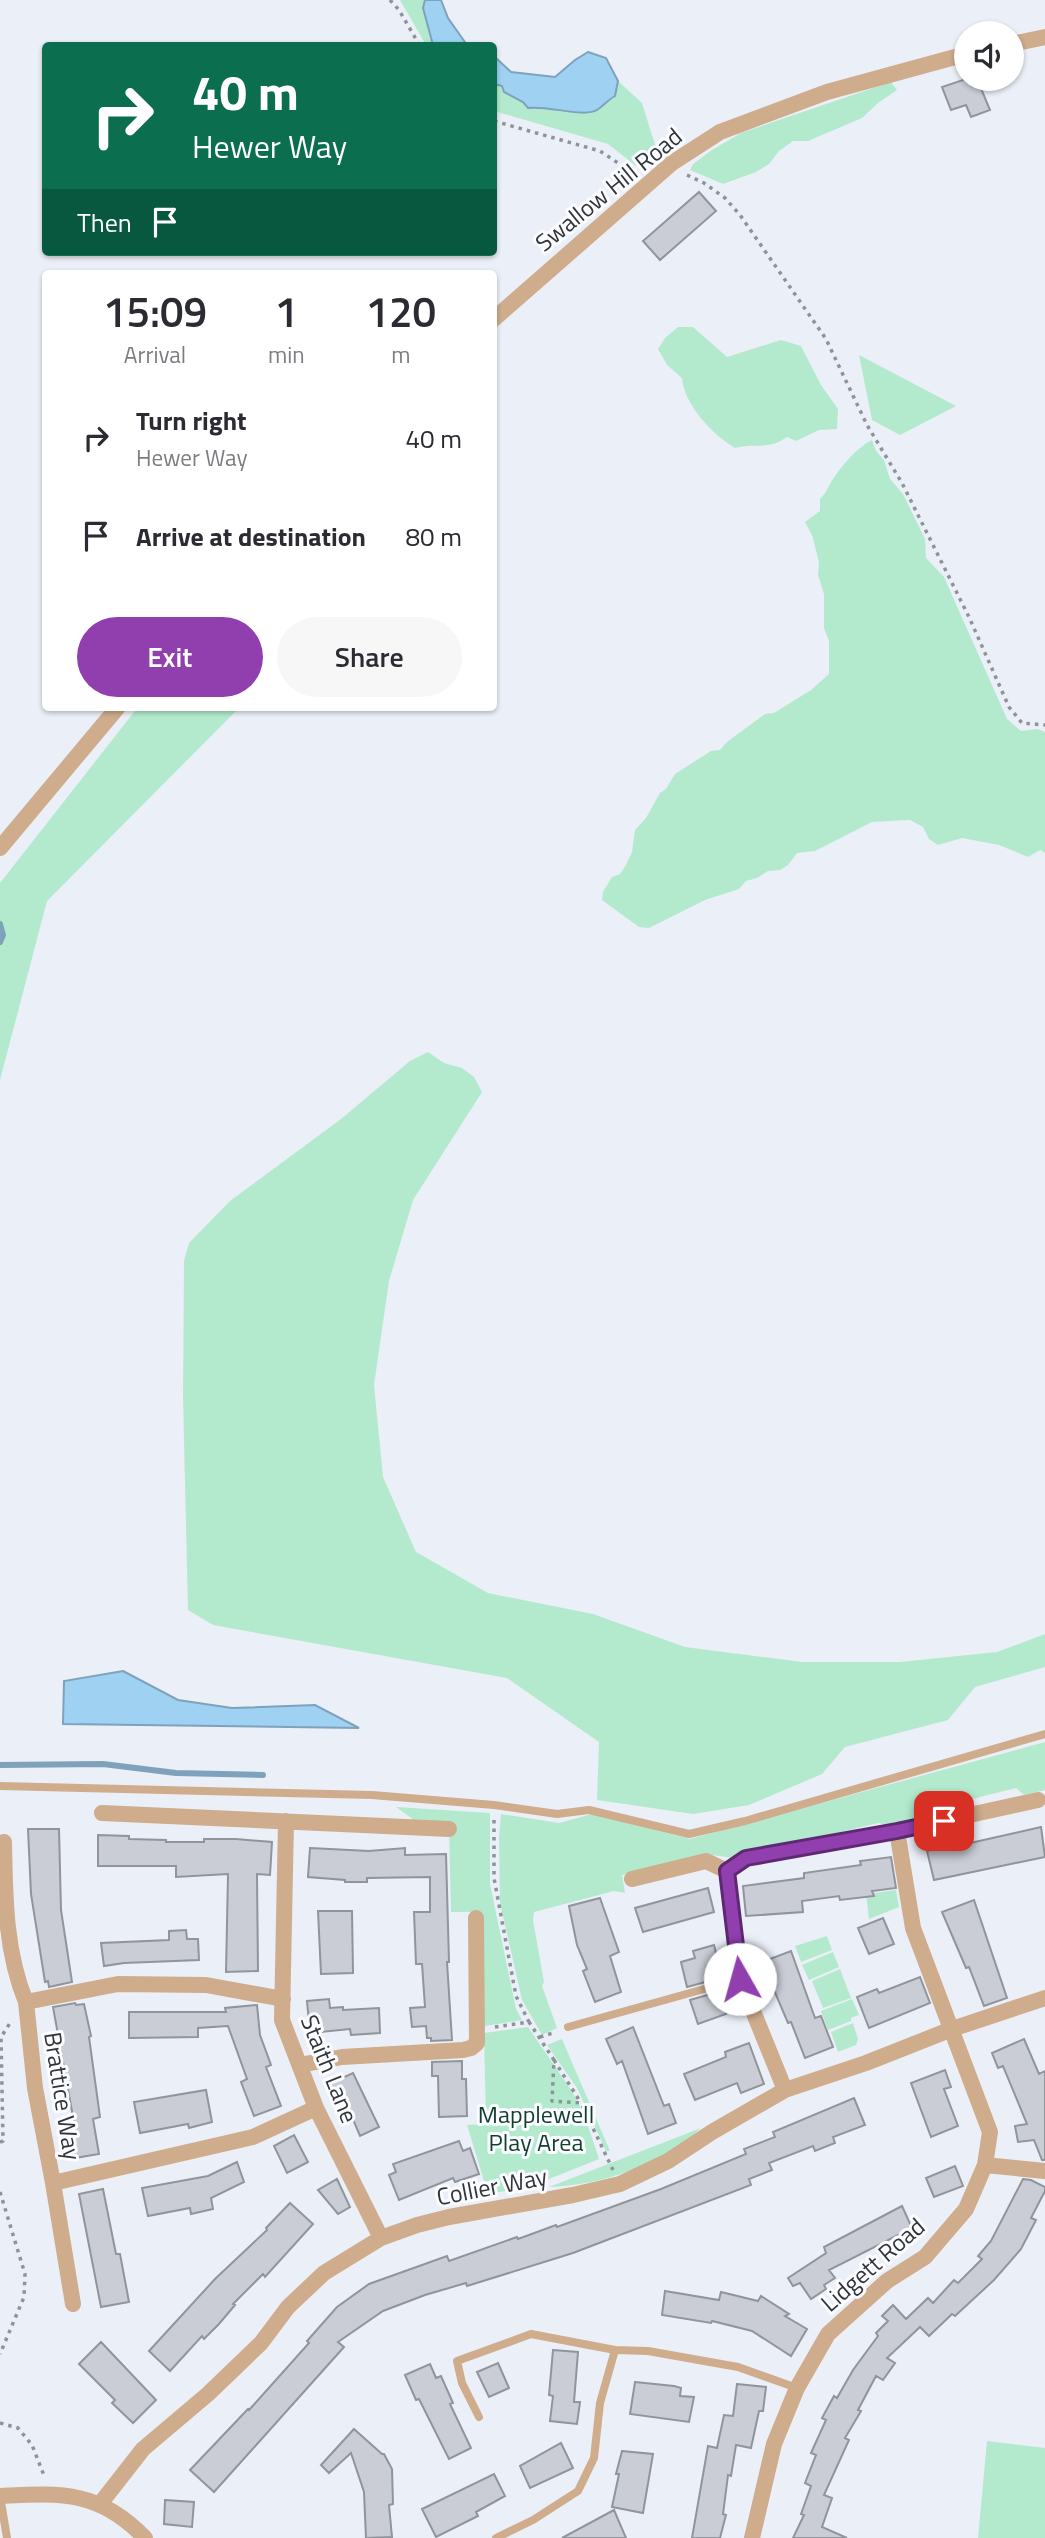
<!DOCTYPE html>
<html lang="en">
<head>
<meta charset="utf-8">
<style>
  body { margin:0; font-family:"Titillium Web",sans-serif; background:#f7f7f7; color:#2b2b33; height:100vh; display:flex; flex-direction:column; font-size:26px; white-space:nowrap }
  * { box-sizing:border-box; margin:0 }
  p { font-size:23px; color:#7c7c81 }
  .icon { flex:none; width:38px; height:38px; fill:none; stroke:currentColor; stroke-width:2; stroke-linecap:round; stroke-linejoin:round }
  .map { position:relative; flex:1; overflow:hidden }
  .details { position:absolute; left:42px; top:270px; width:455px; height:441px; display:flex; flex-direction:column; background:#fff; border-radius:7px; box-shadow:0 2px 5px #0004 }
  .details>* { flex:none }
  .banner { position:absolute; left:42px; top:42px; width:455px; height:214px; border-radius:7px; box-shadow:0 2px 5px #0004; background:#0b6e4f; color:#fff; overflow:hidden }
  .buttons { position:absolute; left:954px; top:21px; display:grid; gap:14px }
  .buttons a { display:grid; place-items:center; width:70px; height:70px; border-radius:50%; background:#fff; box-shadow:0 2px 5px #0004; font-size:35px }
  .pin { position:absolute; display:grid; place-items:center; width:60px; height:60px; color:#fff; margin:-30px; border-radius:14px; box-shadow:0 4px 10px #0006 }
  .me { position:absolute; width:77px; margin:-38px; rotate:353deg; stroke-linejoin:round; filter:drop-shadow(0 0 5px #0008) }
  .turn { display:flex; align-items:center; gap:24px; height:147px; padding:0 35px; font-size:32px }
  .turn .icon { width:91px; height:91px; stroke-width:2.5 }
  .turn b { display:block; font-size:49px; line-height:60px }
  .then { display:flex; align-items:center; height:66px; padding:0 35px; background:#0003; gap:14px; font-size:26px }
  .eta { display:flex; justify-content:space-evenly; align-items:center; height:119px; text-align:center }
  .eta b { font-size:42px; font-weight:600; line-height:49px }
  .action { display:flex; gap:14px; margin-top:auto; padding:14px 35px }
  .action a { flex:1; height:80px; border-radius:42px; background:#913faf; color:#fff; font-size:28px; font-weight:600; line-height:80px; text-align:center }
  .action a+a { background:#f7f7f7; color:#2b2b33 }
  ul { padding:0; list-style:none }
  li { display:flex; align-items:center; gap:21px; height:98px; padding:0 35px }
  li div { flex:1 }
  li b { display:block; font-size:26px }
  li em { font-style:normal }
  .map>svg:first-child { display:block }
  .green { fill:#b3eace }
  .water { fill:#9fd1f3; stroke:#7ea2bb; stroke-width:2 }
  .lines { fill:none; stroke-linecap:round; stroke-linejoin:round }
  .stream { stroke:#7ea2bb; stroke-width:6 }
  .building { fill:#cacdd5; stroke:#90949b; stroke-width:2 }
  .path { stroke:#8f9297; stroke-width:3.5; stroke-dasharray:3.5 5; stroke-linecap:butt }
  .service { stroke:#ceac8c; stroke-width:8 }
  .minor { stroke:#ceac8c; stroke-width:16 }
  .route-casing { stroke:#5e2972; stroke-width:18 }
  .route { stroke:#913faf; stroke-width:12 }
  .labels { text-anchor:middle; stroke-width:6; stroke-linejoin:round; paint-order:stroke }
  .street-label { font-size:24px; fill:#323437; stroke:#fafcff }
  .park-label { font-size:24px; fill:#113f2c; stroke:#fafcff }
</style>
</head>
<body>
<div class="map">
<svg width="1045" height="2538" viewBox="0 0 1045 2538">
  <rect width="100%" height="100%" fill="#ebeff7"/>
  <path class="green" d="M400 0H425L423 8 433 45H426Z
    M618 81 642 103 656 148 636 166 608 144 494 111V84L502 86 504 92 524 102 528 108 544 106 584 113 597 109 615 96Z
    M891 82 897 90 878 103 862 118 808 141H793L779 151 769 164 756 172 723 184 690 170 693 164 712 150 741 133Z
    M678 327H693L727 357 781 340 801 346 821 385 838 409 837 429 819 430 796 441 787 437C767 451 757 442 735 448 713 435 684 405 682 378L667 365 658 349 665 338Z
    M859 355 956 406 900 435 872 420Z
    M872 440 876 451 884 460 890 479 903 494 925 539 926 558 944 577 1007 719 1021 731 1038 729 1045 732V853L1040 850 1028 857 999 845 962 838 938 845 929 839 923 827 910 820 889 821 872 822 815 851 797 853 788 865 780 870 768 871 757 878 746 881 739 889 705 900 649 928 639 927 602 900 603 892 612 877 620 874 626 865 632 852 635 830 646 818 660 793 666 789 675 774 711 751 720 750 727 742 765 714 774 713 811 690 829 674V641L824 628V594L818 575 819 562 812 535 805 522 820 511V499C828 491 829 484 835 476 844 463 858 447 872 440Z
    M138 707H240L47 901 0 1080V883Z
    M428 1052 444 1063 462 1068 474 1077 482 1092 413 1200 389 1281 374 1385 383 1477 416 1552 488 1593 593 1614 685 1647 802 1662H900L997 1652 1045 1634V1667L975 1687 948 1720 845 1747 822 1774 749 1805 693 1814 597 1800 599 1742 507 1678 213 1625 188 1610 183 1397 184 1261 189 1243 230 1201 341 1119 410 1061Z
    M1045 1742V1790L1024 1795 1016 1788 972 1799 964 1808 891 1826 878 1823 733 1858 705 1854 622 1875 625 1893 614 1891 534 1912 533 1920 544 1982 542 1986 557 2028 542 2035 522 2000 500 1903 499 1837 501 1814 559 1823 592 1814 690 1839Z
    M396 1807 490 1813V1884L516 2009 522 2020 479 2027 476 1912H451L449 1829 421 1825Z
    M872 1884 874 1893 896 1890 899 1907 869 1919 865 1885Z
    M827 1936 832 1950 801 1962 795 1946Z
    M833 1952 839 1967 809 1980 802 1965Z
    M840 1969 851 1998 823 2008 812 1981Z
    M852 1999 859 2015 851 2018V2021L828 2030 821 2011Z
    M853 2023 858 2039 856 2045 838 2052 831 2032Z
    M528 2027 571 2090 584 2114 599 2159 529 2187 488 2194 467 2125 486 2124 484 2033Z
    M562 2039 610 2151H606L577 2088 547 2045Z
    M701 2128C661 2165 603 2185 549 2187Z
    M987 2441 1045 2448V2538H978Z"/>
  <path class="water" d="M425 0H441L448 18 467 45H433L423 8Z
    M588 52 606 58 618 81 615 96C608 100 603 106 597 110 583 118 548 105 528 108L523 102 504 92 502 86 494 84V56L511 72 555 77 575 60Z
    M123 1671 178 1700 232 1708 315 1705 359 1728 63 1724 64 1681Z"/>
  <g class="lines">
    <path class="stream" d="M0 924 3 935 0 942
      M0 1765 103 1764 176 1773 263 1775"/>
  </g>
  <path class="building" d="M966 79H977L990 110 971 117 966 105 951 110 942 87Z
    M699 192 716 211 660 260 643 241Z
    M1041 1827 1045 1857 934 1880 927 1851 956 1843 957 1846Z
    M28 1829H59L61 1910 72 1982 49 1987 48 1981 45 1982 31 1894Z
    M98 1835 129 1836V1839L166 1840V1842H204V1839H236L272 1842 270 1875 257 1874 258 1971 226 1972 228 1874 176 1877V1866H98Z
    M310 1848 369 1851 405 1848V1855L446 1854 449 1962H447L452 2040 431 2041V2038H427L426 2026 412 2027 410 2008 425 2007 422 1964H416L414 1912H430V1877L367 1878V1882H345V1880L308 1877Z
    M891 1857 896 1888 872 1891 874 1896 840 1900 839 1896 802 1901 803 1912 746 1916 743 1886 804 1878V1873L861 1865 860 1861Z
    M708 1888 714 1912 643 1932 635 1908Z
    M600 1898 619 1952 610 1956 621 1992 595 2002 583 1971 587 1969 577 1945 569 1906Z
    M974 1900 1007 1998 984 2006 969 1967 966 1968 942 1912Z
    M318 1911H352L353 1973 321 1974Z
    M883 1918 894 1944 869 1954 858 1928Z
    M186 1930 187 1939H198L199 1960 124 1963 104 1966 101 1943 169 1940V1931Z
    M714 1945 721 1973 712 1976 713 1980 687 1987 681 1962 695 1958 693 1951Z
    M791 1951 815 2018 821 2016 833 2047 805 2058 791 2022 788 2023 762 1962Z
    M920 1977 930 2003 869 2028 857 1997 877 1989 879 1993Z
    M718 1992 726 2014 698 2024 690 2000Z
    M329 1999 330 2008 343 2007V2010L379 2008 380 2033 351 2035 350 2029 310 2033 307 2001Z
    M75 2003 76 2005 84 2004 91 2036 89 2037 100 2117 93 2119 99 2154 75 2158 70 2129 75 2128 53 2007Z
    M257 2005 260 2035 271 2065 266 2067 281 2106 254 2116 241 2082 247 2079 228 2026 198 2028V2037L129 2038V2012H226L225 2008Z
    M633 2027 664 2106 669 2104 676 2123 648 2134 622 2061 617 2064 606 2039Z
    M1024 2039 1039 2074 1045 2071V2160H1042L1034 2140 1018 2142 1015 2126 1027 2124 1003 2066 998 2068 992 2053Z
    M749 2043 764 2084 741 2093 737 2083 695 2100 684 2074 726 2057 725 2052Z
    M462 2061V2079H466L467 2116 439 2117 438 2076H432V2062Z
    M945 2070 951 2087 944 2089 958 2126 931 2137 911 2083Z
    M353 2073 379 2127 360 2136 350 2112 344 2115 329 2084Z
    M206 2090 212 2122 189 2128 188 2124 140 2133 134 2102Z
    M854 2098 865 2125 833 2137 835 2143 815 2151 813 2146 769 2163 772 2170 749 2179 751 2185 573 2253 467 2286 466 2283 425 2295 383 2311 338 2342 344 2347 214 2492 190 2470 248 2409 249 2410 309 2343 307 2341 337 2307 369 2284 447 2256 449 2261 517 2237 518 2239 556 2225 557 2227 661 2189 746 2154 744 2149 775 2137 773 2132Z
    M294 2135 308 2162 287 2173 274 2146Z
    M459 2141 463 2151 470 2148 479 2174 455 2182 453 2178 399 2200 389 2175 396 2172 393 2164Z
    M237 2162 244 2182 211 2198 213 2209 191 2214 190 2208 148 2216 142 2188 208 2176Z
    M955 2166 963 2186 934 2197 926 2178Z
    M337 2179 350 2207 338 2214 318 2190Z
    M1023 2179 1031 2180 1045 2187V2191L1031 2218 1036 2220 1021 2249 994 2280 955 2316 952 2314 929 2336 920 2327 887 2358 895 2363 883 2380 876 2376 858 2410 861 2411 845 2438 849 2440 824 2495 832 2498 822 2527 847 2538H793L804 2515 801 2514 811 2486 805 2483 816 2455 811 2453 826 2420 822 2418 834 2396 837 2398 853 2370 878 2336 876 2333 888 2321 882 2316 893 2305 906 2319 928 2298 933 2303 954 2280 958 2283 982 2259 978 2256 991 2241Z
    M103 2189 116 2254H120L129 2302 101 2307 79 2194Z
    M290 2203 313 2224 265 2277 263 2274 233 2304 235 2305 219 2324 204 2339 202 2336 170 2371 149 2351 215 2279 267 2230 266 2228Z
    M902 2206 912 2228 829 2270 835 2278 824 2285 826 2289 811 2299 800 2283 793 2286 788 2278 826 2253 824 2247Z
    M665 2291 719 2300 721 2292 758 2301 761 2296 789 2314 785 2316 807 2329 791 2356 752 2331 712 2321 711 2323 662 2315Z
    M101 2342 156 2400 133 2423 112 2403 115 2400 79 2364Z
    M553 2350 578 2352 574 2402H580L577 2424 550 2421 553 2396 549 2395Z
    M498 2363 509 2388 489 2397 477 2372Z
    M430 2364 436 2378 441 2376 453 2403 450 2404 471 2448 449 2459 419 2399 416 2400 405 2375Z
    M635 2382 674 2386 681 2388 680 2396 694 2397 689 2422 630 2414Z
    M737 2384 766 2387 763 2411H759L751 2448 736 2445 731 2476 728 2475 723 2514 726 2515 720 2538H692L708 2446 717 2448 724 2415 733 2416Z
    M354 2429 382 2454H384L392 2469 393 2504 389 2505 392 2537 366 2538 364 2492 351 2453 329 2473 321 2465Z
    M561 2443 573 2468 530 2488 520 2466Z
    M622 2451 653 2454 643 2513 612 2507 619 2474H616Z
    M494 2474 505 2496 476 2512 478 2516 436 2537 422 2509Z
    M165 2500 194 2502 192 2527 164 2524Z
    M614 2510 626 2538H562Z"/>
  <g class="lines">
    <path class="path" d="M390 0 399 10 420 46
      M494 121 600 151 621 165 631 178
      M687 175 704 183 725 198 740 215 826 339 867 425 902 483 969 617 1009 707 1022 723 1045 725
      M494 1820V1878L516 1996 529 2022
      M495 2027 529 2022 554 2060 552 2101 581 2103 613 2170
      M540 2037 556 2032
      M554 2060 581 2103
      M0 2142 3 2141 1 2037 12 2020
      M0 2192 25 2274 24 2297 0 2354
      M0 2423 18 2428 32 2445 45 2478"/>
    <path class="service" d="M0 1786 372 1795 494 1805 557 1814 589 1810 689 1834 745 1821 1045 1734
      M568 2027 740 1979
      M479 2417 462 2383 457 2361 531 2334 615 2350
      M0 2496 7 2538
      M496 2538 533 2520 578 2491 594 2458 600 2403 615 2350 648 2351 738 2367 797 2388"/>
    <path class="minor" d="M1012 44 1045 37
      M494 319 672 163 720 132 827 92 966 54
      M0 848 118 707
      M102 1813 449 1829
      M286 1821 282 2020 316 2108 381 2238
      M4 1842C5 1896 5 1951 26 2002
      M632 1879 706 1861 727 1871
      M283 1999 206 1985 118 1984 26 2002 35 2088 53 2183 253 2137 316 2108
      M300 2065 342 2057 463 2050 471 2048 477 2043 476 1918
      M785 2090 740 1979 727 1871 746 1858 897 1831 1038 1800
      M985 2165 1045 2171
      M53 2183 73 2304
      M0 2496C61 2493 99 2490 145 2538
      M100 2504 143 2449 208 2394 261 2343 288 2307 324 2273 381 2238 417 2225 449 2217 573 2195 620 2184 668 2161 712 2132 785 2090 866 2063 952 2029 1045 1998
      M752 2538 774 2444 797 2388 828 2334 887 2281 925 2257 966 2209 985 2165 990 2132 913 1928 897 1831"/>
  </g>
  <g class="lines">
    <defs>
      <path id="route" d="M740 1979 727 1871 746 1858 897 1831 944 1821"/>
    </defs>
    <use href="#route" class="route-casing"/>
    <use href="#route" class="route"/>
  </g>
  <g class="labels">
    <g class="street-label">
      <text transform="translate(609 190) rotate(-39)" y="8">Swallow Hill Road</text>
      <text transform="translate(329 2069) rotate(68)" y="8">Staith Lane</text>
      <text transform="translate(62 2096) rotate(81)" y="8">Brattice Way</text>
      <text transform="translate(492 2187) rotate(-11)" y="8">Collier Way</text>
      <text transform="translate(873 2265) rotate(-41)" y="8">Lidgett Road</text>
    </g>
    <g class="park-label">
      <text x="536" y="2123">Mapplewell<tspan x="536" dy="28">Play Area</tspan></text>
    </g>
  </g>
</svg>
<div class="buttons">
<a><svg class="icon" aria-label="sound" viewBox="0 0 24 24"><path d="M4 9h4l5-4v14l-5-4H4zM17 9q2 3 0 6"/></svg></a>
</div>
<div class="pin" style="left:944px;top:1821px;background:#d93025"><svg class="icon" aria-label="arrive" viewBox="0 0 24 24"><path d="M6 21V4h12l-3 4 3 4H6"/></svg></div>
<svg class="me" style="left:740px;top:1979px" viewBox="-20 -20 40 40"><circle r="19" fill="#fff"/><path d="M0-13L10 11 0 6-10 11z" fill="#913faf"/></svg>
<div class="banner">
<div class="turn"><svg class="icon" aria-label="right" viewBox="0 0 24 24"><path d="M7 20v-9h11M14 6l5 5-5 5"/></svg><div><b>40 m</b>Hewer Way</div></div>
<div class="then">Then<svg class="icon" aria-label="arrive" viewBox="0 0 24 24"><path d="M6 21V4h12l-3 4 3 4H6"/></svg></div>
</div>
<section class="details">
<div class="eta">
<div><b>15:09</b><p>Arrival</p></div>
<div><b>1</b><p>min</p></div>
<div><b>120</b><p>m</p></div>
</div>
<ul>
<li><svg class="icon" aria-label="right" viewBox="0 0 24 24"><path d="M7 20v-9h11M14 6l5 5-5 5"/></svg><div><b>Turn right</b><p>Hewer Way</p></div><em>40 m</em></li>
<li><svg class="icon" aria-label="arrive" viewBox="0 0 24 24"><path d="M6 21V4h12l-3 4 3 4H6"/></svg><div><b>Arrive at destination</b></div><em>80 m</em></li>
</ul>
<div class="action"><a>Exit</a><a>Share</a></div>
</section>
</div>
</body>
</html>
